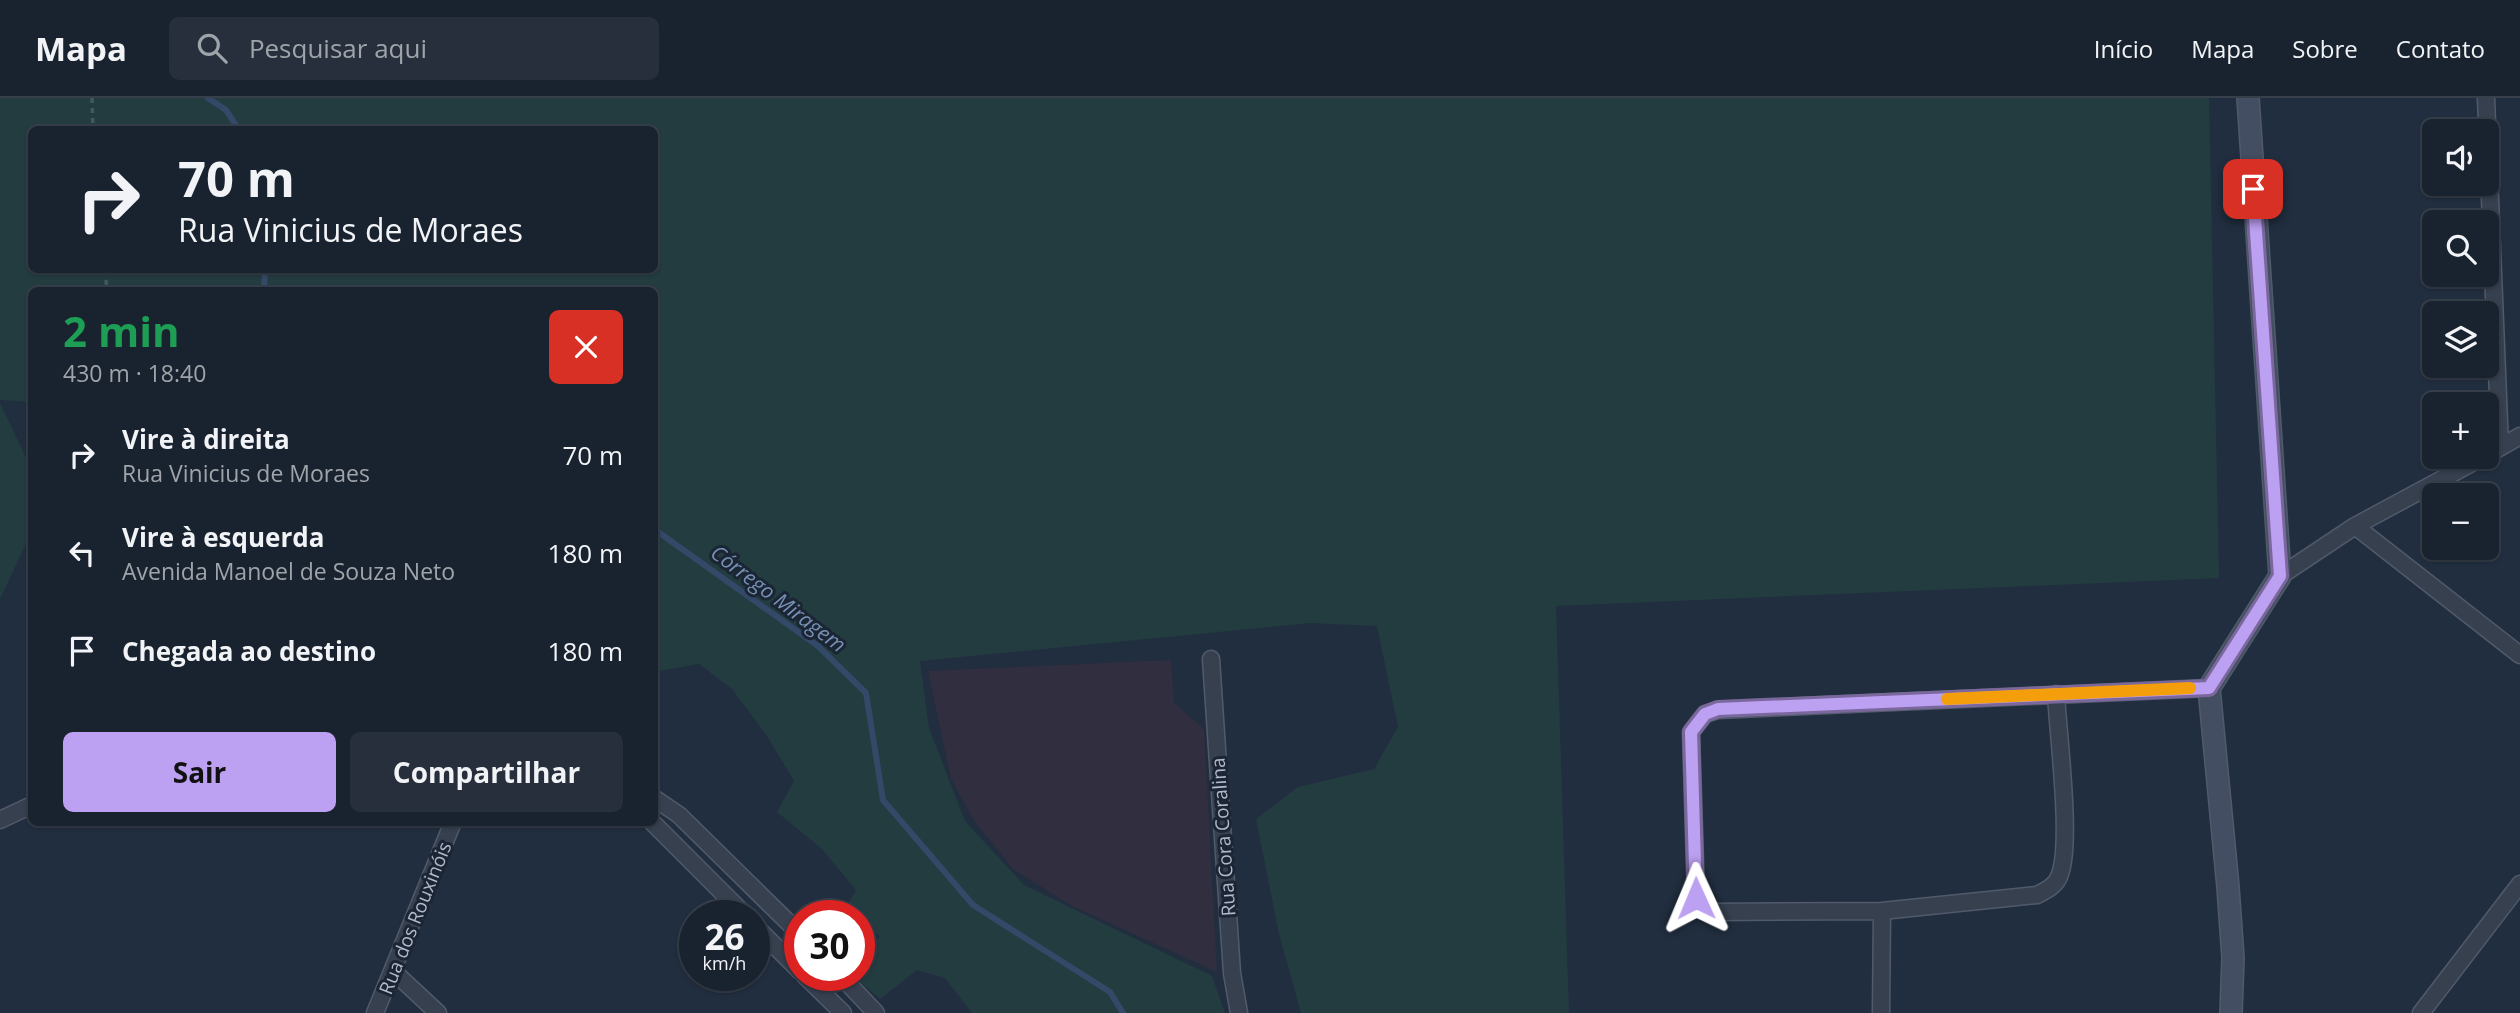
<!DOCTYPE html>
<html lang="pt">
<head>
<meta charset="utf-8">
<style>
  body { margin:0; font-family:"Open Sans",sans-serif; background:#262f3b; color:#f1f3f6; height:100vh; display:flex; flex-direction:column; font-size:26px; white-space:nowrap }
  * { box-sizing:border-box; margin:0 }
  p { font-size:23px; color:#9fa4aa }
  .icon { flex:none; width:38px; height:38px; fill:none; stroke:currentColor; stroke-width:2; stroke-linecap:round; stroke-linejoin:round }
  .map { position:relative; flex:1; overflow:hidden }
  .panel { position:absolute; left:28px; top:189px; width:630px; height:539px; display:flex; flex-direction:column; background:#19222f; border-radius:10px; box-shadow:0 2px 5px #0004,0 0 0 2px #373f4b }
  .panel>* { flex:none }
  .banner { position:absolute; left:28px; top:28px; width:630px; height:147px; border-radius:10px; box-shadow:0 2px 5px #0004,0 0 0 2px #373f4b; background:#19222f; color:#f1f3f6; overflow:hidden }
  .controls { position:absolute; left:2422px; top:21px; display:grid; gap:14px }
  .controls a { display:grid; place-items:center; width:77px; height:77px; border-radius:10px; background:#19222f; box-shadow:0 2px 5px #0004,0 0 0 2px #373f4b; font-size:35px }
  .speed { position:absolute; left:679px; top:802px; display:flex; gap:14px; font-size:35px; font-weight:700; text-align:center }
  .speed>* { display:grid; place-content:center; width:91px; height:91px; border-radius:50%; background:#19222f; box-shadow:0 2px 5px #0004,0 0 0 2px #373f4b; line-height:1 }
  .speed small { font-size:18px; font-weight:400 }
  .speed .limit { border:10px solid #d22; background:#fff; color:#111 }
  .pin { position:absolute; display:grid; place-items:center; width:60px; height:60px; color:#fff; margin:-30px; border-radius:14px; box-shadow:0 4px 10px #0006 }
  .me { position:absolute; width:77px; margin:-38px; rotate:359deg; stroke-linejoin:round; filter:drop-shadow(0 0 5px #0008) }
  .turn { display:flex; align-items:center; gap:24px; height:147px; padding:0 35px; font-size:32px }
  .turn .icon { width:91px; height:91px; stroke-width:2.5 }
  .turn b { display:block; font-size:49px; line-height:60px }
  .round { display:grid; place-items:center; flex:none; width:74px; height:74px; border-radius:10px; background:#262f3b }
  .headline { display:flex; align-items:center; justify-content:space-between; height:119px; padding:0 35px }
  h1 { font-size:42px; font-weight:700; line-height:52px; color:#1e9e55 }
  .cta { display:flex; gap:14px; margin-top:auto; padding:14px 35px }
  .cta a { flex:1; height:80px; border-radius:10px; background:#bca0f2; color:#111; font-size:28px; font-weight:700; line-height:80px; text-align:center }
  .cta a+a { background:#262f3b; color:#f1f3f6 }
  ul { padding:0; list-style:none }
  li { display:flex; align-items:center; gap:21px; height:98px; padding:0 35px }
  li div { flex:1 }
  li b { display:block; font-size:26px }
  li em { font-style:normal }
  header { display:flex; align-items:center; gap:42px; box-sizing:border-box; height:98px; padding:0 35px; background:#19222f; border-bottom:2px solid #373f4b }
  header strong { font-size:33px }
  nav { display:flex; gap:38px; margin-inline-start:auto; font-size:24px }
  .search { width:490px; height:63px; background:#262f3b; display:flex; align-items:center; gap:18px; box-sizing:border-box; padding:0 24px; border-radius:10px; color:#9fa4aa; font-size:26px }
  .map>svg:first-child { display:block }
  .medical { fill:#312e3f }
  .green { fill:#233c40; fill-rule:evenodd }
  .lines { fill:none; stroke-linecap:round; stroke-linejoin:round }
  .stream { stroke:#344867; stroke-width:6 }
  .street-casing { stroke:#515a6a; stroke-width:19 }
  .secondary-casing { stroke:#515a6a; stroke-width:24 }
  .path { stroke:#41595d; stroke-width:3.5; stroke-dasharray:5 5; stroke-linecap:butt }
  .street { stroke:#36404f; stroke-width:16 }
  .secondary { stroke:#434e62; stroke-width:21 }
  .route-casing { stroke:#7a689d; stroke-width:18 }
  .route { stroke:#bca0f2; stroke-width:12 }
  .slow { stroke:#f59e0b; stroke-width:12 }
  .labels { text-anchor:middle; stroke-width:6; stroke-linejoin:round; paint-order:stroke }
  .street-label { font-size:19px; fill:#b1baca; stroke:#1b2534 }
  .water-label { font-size:21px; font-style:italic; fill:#7690b4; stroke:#1b2534 }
</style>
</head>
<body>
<header>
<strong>Mapa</strong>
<div class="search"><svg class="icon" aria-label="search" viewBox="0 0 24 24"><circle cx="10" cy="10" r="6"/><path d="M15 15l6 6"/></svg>Pesquisar aqui</div>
<nav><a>Início</a><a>Mapa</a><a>Sobre</a><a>Contato</a></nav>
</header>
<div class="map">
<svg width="2520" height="915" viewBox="0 0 2520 915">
  <rect width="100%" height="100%" fill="#212e3f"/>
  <path class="medical" d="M1171 562 1174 605 1204 631 1217 874 1072 808 1013 771 973 721 951 681 928 573Z"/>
  <path class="green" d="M0 0H2209L2219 480 1556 508 1569 915H1301L1279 836 1256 721 1298 689 1374 671 1398 629 1377 528 1310 525 920 563 929 630 965 723 1024 787 1212 878 1225 915H972L945 880 917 872 880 901 852 877H859V856L880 839 846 809 856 792 822 751 777 714 794 683 767 638 732 591 699 566 659 573 655 580 654 192H32L31 304 0 302ZM32 32H654V172H32Z
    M0 305 32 372 31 435 0 501Z"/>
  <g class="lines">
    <path class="stream" d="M208 0 226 12 239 32
      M264 192 265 172
      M654 431 818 548 866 595 883 702 973 807 1110 894 1123 915"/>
    <defs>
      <path id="street" d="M2486 0 2500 349
        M2492 354 2520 338
        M2355 428 2520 557
        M2280 478 2355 428 2483 359
        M1211 561 1232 875 1239 915
        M2056 596C2058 636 2072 743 2060 776 2057 787 2047 792 2037 797L1882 813 1709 814 1700 809 1696 800 1691 634 1705 616 1718 612 2209 590
        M654 700 679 717 800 836
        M0 722 32 707
        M652 724 745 817
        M754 827 800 873
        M394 874 438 915
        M804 877 843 915
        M840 877 876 915
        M375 915 453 724
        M1881 915 1882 813
        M2421 915 2520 786"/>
      <path id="secondary" d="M2231 915 2233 860 2228 789 2209 590 2280 478 2248 0"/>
    </defs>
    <use href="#street" class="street-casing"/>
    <use href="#secondary" class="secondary-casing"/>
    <path class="path" d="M92 0 93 32
      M105 172 107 192"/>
    <use href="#street" class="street"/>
    <use href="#secondary" class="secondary"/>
  </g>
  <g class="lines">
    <defs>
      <path id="route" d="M1696 800 1691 634 1705 616 1718 611 2209 590 2280 478 2253 91"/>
    </defs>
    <use href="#route" class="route-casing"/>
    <use href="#route" class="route"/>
    <path class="slow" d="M1947 601 2190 590"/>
  </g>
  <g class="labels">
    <g class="street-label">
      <text transform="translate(1223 739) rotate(-94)" y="7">Rua Cora Coralina</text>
      <text transform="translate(415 820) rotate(-68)" y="7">Rua dos Rouxinóis</text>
    </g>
    <g class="water-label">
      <text transform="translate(778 501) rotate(37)" y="7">Córrego Miragem</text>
    </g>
  </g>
</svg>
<div class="controls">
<a><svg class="icon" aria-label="sound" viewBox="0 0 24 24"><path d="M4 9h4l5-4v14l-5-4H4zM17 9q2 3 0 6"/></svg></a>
<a><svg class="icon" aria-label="search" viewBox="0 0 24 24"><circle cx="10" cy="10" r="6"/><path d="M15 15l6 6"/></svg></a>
<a><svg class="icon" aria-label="layers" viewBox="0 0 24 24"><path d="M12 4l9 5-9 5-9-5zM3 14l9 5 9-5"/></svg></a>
<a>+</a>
<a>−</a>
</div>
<div class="speed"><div>26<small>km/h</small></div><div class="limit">30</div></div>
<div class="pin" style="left:2253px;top:91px;background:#d93025"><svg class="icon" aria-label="arrive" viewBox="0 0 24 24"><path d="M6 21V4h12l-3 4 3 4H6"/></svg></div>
<svg class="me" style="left:1696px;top:800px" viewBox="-20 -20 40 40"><path d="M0-17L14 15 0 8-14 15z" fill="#bca0f2" stroke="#fff" stroke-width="4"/></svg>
<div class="banner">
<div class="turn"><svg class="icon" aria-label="right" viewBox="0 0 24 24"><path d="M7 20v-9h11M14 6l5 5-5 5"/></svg><div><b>70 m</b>Rua Vinicius de Moraes</div></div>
</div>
<section class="panel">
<div class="headline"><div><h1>2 min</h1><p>430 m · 18:40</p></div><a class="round" style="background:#d93025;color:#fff"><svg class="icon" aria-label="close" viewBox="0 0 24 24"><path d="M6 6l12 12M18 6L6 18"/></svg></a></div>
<ul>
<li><svg class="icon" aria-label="right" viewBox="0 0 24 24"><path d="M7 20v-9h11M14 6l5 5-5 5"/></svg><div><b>Vire à direita</b><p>Rua Vinicius de Moraes</p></div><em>70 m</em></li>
<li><svg class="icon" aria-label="left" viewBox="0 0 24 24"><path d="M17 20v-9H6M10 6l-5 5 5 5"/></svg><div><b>Vire à esquerda</b><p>Avenida Manoel de Souza Neto</p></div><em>180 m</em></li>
<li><svg class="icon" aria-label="arrive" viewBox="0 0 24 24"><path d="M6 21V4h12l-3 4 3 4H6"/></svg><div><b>Chegada ao destino</b></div><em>180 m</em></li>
</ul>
<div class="cta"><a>Sair</a><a>Compartilhar</a></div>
</section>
</div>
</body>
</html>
